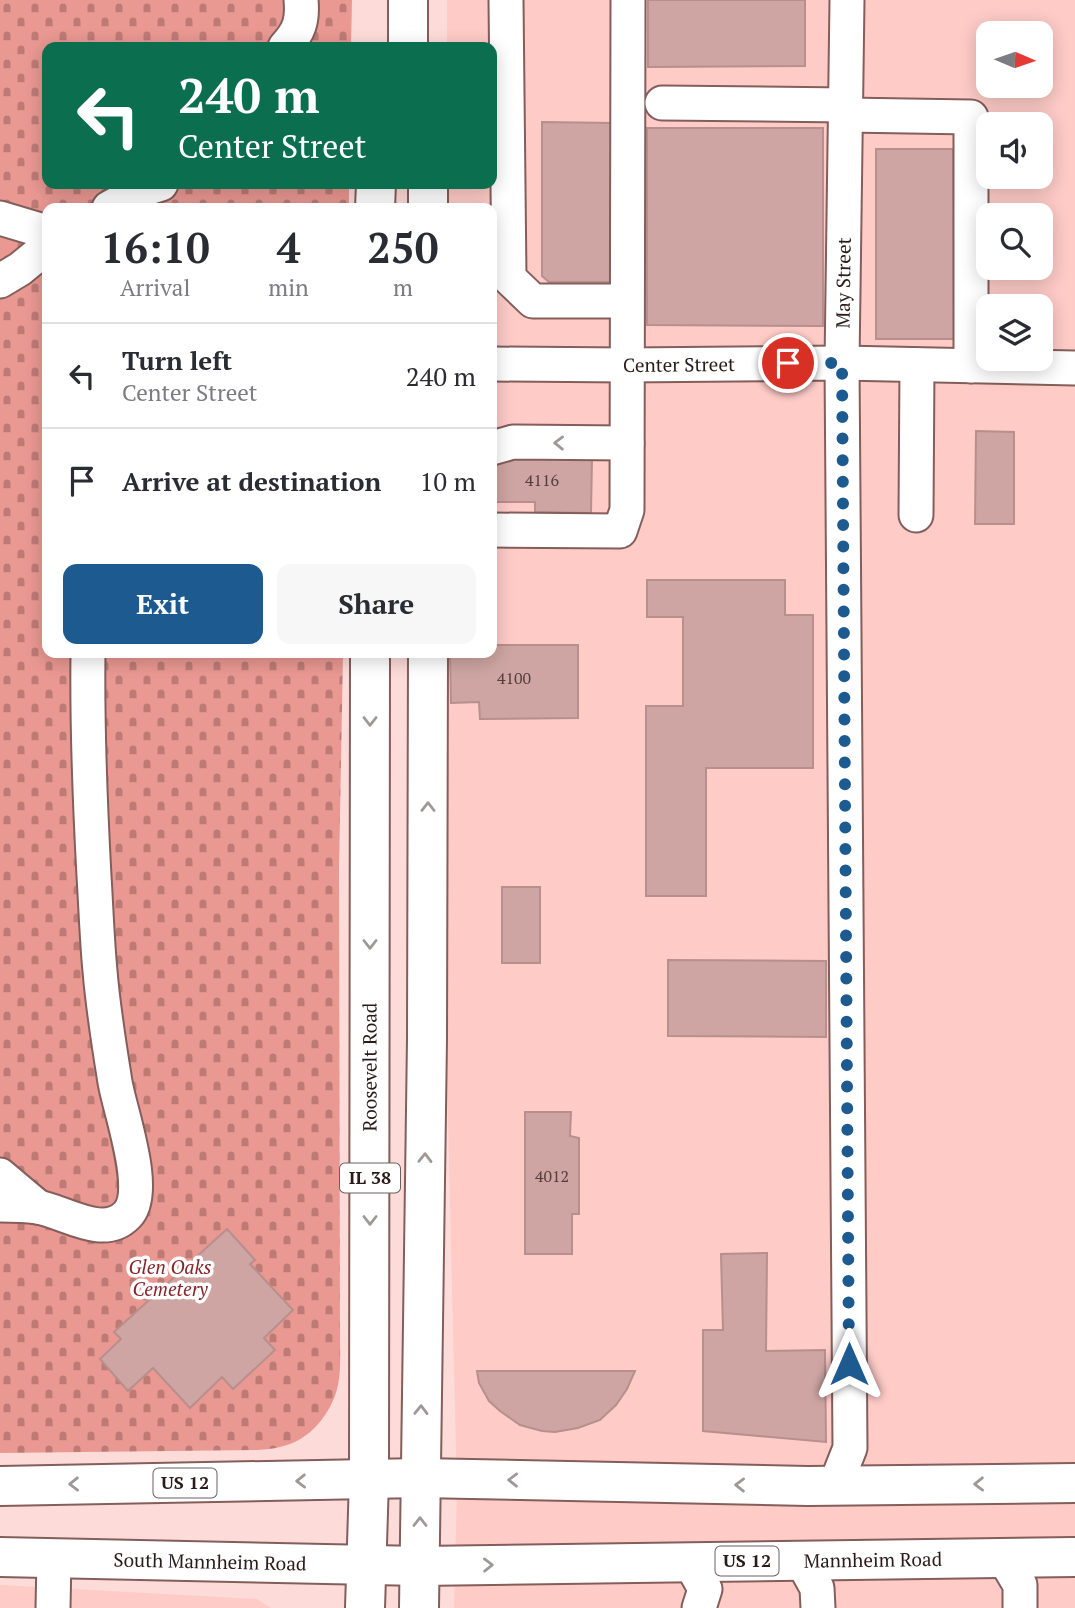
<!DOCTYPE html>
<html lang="en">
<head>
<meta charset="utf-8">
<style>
  body { margin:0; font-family:"PT Serif",serif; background:#f7f7f7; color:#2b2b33; height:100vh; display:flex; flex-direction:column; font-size:26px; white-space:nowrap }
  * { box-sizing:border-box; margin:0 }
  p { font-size:23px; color:#7c7c81 }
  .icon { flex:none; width:38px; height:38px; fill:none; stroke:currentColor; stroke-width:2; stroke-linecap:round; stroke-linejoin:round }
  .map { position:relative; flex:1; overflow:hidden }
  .details { position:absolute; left:42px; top:203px; width:455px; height:455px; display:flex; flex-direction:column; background:#fff; border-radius:14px; box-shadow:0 4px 18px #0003 }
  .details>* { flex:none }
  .banner { position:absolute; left:42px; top:42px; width:455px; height:147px; border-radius:14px; box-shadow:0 4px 18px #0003; background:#0b6e4f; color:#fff; overflow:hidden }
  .needle { width:46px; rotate:92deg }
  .buttons { position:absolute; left:976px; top:21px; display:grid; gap:14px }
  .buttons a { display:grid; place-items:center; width:77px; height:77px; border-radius:14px; background:#fff; box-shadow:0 4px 18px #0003; font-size:35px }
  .pin { position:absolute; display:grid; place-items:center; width:60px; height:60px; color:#fff; margin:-30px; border:4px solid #fff; border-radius:50%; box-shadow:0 2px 7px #0007 }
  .me { position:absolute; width:77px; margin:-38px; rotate:0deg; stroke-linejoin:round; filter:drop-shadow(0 0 5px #0008) }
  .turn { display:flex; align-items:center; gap:24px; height:147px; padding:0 21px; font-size:32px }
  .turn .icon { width:91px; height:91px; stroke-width:2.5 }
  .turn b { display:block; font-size:49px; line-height:60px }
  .eta { display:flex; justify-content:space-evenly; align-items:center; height:119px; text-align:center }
  .eta b { font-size:42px; font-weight:600; line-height:49px }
  .action { display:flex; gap:14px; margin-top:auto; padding:14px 21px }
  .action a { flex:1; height:80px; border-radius:14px; background:#1c5a90; color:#fff; font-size:28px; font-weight:600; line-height:80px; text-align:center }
  .action a+a { background:#f7f7f7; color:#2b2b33 }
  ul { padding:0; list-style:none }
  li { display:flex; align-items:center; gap:21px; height:105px; padding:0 21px; border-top:2px solid #e1e1e2 }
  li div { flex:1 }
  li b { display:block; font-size:26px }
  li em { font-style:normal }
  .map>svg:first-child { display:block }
  .built { fill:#fecbc7; fill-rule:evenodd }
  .cemetery { fill:url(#cemetery-stones) }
  .building { fill:#cea5a2; stroke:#b78f8c; stroke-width:2 }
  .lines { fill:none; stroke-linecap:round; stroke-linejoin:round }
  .minor-casing { stroke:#835e5b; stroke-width:37 }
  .major-casing { stroke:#835e5b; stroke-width:42 }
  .minor { stroke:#fff; stroke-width:33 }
  .major { stroke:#fff; stroke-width:38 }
  .oneway { stroke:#9f9898 }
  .route { stroke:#1c5a90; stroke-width:12; stroke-dasharray:0 21.6 }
  .labels { text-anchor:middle; stroke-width:7; stroke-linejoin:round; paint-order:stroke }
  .number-label { font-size:16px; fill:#533e3c }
  .shield { fill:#fff; stroke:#6a5f5f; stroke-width:2 }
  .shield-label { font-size:18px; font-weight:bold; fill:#2a1b1a }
  .street-label { font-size:19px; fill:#2a1b1a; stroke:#fff }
  .park-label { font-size:19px; font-style:italic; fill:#872427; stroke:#fff }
</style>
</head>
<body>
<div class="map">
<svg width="1075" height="1608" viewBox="0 0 1075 1608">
  <defs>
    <pattern id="cemetery-stones" width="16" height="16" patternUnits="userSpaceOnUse" patternTransform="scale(1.75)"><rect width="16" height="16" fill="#ea9892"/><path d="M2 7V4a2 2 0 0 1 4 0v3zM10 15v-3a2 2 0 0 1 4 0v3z" fill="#be7b76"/></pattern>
  </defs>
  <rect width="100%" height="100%" fill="#fddbd8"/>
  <path class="built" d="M447 0H1075V1608H454L457 1491 438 709 440 653H492V208H447V184H492V47H447ZM989 33H1041V86H989ZM989 124H1041V177H989ZM989 215H1041V268H989ZM989 306H1041V359H989Z
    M0 1585 257 1599 271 1608H0Z"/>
  <path class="cemetery" d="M0 0H352L351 47H47V184H349V208H47V653H343L339 869 340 1340C340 1354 341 1371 338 1385 332 1413 310 1441 280 1447 273 1449 265 1449 258 1450L0 1453Z"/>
  <path class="building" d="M648 0H805V66L648 67Z
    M542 122 613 123V282H549L542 276Z
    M647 128H823V326L647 325Z
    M876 149H953L954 339H876Z
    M976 431 1014 432V524H975Z
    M492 457 592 458 591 513 535 512V502H492Z
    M647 580H785V615H813V768H706V896H646V706H683V617H647Z
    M492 645H578V718L480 719 479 702 451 703 450 653H492Z
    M502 887H540V963H502Z
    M668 960 826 961V1037L668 1036Z
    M525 1112H571L570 1136 579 1138V1214H572V1254H525Z
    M227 1229 255 1260 250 1264 293 1310 264 1338 275 1350 233 1389 222 1377 190 1408 153 1368 128 1391 100 1359 121 1339 114 1332Z
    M767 1253 766 1351 825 1350 826 1442 703 1431V1330H723L721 1254Z
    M477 1371H635L627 1389 616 1405 600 1420 578 1428 555 1432 542 1431 520 1425 500 1411 489 1401 479 1383Z"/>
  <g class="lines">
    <defs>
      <g id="minor">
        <path d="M506 0 509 278 533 301H626"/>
        <path d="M285 47C299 32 303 21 301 0"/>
        <path d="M662 103 846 105"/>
        <path d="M846 115 971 117V366"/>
        <path d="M109 208 142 190 161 184"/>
        <path d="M0 218 47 232"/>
        <path d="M0 281 20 269 47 247"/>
        <path id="s1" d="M492 364 627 365 842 363 1075 368"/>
        <path d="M492 448 513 442 627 443"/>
        <path d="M916 515 917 365"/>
        <path d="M492 530 620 531 627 510 628 0"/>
        <path d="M0 1175 38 1207"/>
        <path d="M0 1205C12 1205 25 1205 37 1207 64 1211 103 1240 127 1215 150 1192 120 1112 115 1082 109 1045 103 1008 100 971 97 940 96 908 94 876 90 802 87 727 88 653"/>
        <path id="s2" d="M835 1486 850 1448 842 363 847 0"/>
        <path d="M1004 1558 1020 1585V1608"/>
        <path d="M802 1561 817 1588 818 1608"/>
        <path d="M690 1562 705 1589 699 1608"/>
        <path d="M53 1608 54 1558"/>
      </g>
      <g id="major">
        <path d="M408 0V47"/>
        <path d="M428 184V208"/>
        <path d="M375 208 376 184"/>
        <path d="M0 1486 420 1478 808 1486 1075 1483"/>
        <path id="s3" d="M0 1557 420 1566 1075 1557"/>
        <path id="s4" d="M365 1608 369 1480 370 653"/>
        <path d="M419 1608 427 1039 428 653"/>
      </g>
    </defs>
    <use href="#minor" class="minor-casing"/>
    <use href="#major" class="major-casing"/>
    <use href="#minor" class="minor"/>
    <use href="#major" class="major"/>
  </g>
  <defs><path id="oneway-chevron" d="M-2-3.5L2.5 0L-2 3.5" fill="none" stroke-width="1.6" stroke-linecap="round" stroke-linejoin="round" transform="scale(1.75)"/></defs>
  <g class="oneway">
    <use href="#oneway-chevron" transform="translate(559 443) rotate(-179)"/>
    <use href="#oneway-chevron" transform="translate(370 721) rotate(90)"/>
    <use href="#oneway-chevron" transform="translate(428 807) rotate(-90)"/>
    <use href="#oneway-chevron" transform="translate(370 944) rotate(90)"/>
    <use href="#oneway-chevron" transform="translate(425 1158) rotate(-89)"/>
    <use href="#oneway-chevron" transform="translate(370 1220) rotate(90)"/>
    <use href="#oneway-chevron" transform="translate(421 1410) rotate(-89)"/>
    <use href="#oneway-chevron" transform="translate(513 1480) rotate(-179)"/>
    <use href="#oneway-chevron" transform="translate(301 1481) rotate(179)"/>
    <use href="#oneway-chevron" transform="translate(74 1484) rotate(179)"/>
    <use href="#oneway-chevron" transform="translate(979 1484) rotate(179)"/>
    <use href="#oneway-chevron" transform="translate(740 1485) rotate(-179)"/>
    <use href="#oneway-chevron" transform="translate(420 1522) rotate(-90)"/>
    <use href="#oneway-chevron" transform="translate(488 1565) rotate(-1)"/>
  </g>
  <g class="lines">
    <path class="route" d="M788 363H842L849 1364"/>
  </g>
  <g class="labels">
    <g class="number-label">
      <text x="542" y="486">4116</text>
      <text x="514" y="684">4100</text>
      <text x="552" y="1182">4012</text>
    </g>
    <g class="shield">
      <rect x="340" y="1163.5" width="60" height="29" rx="5"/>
      <rect x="153.5" y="1468.5" width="63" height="29" rx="5"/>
      <rect x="715.5" y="1546.5" width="63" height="29" rx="5"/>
    </g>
    <g class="shield-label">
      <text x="370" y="1184">IL 38</text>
      <text x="185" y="1489">US 12</text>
      <text x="747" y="1567">US 12</text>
    </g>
    <g class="street-label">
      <text dy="7" stroke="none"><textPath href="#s2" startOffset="1206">May Street</textPath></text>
      <text dy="7" stroke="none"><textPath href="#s1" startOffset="187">Center Street</textPath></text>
      <text dy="7" stroke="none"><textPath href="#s4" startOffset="541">Roosevelt Road</textPath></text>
      <text dy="7" stroke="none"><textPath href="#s3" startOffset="873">Mannheim Road</textPath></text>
      <text dy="7" stroke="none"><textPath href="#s3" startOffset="210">South Mannheim Road</textPath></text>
    </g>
    <g class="park-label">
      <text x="170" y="1274">Glen Oaks<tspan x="170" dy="22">Cemetery</tspan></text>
    </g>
  </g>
</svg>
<div class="buttons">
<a><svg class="needle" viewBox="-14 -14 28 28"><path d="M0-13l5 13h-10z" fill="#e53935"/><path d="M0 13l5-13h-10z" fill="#7c7c81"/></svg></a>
<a><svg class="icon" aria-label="sound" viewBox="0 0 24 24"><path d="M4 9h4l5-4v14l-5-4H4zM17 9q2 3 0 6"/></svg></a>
<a><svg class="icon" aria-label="search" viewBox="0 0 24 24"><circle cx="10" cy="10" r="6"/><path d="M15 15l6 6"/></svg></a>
<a><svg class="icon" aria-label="layers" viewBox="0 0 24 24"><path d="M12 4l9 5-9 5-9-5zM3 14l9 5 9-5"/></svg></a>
</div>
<div class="pin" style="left:788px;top:363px;background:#d93025"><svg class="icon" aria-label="arrive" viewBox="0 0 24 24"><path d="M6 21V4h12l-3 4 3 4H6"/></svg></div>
<svg class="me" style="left:849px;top:1364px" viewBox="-20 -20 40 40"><path d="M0-17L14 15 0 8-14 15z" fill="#1c5a90" stroke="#fff" stroke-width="4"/></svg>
<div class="banner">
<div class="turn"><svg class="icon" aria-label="left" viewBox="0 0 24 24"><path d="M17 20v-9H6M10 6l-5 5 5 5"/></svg><div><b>240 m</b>Center Street</div></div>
</div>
<section class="details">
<div class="eta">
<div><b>16:10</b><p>Arrival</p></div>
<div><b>4</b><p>min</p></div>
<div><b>250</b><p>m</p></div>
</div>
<ul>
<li><svg class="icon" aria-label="left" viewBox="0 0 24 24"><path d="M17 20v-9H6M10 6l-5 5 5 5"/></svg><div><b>Turn left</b><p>Center Street</p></div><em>240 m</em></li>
<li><svg class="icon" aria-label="arrive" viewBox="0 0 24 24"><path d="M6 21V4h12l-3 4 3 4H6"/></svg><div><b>Arrive at destination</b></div><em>10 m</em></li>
</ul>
<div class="action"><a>Exit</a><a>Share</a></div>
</section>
</div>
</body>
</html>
